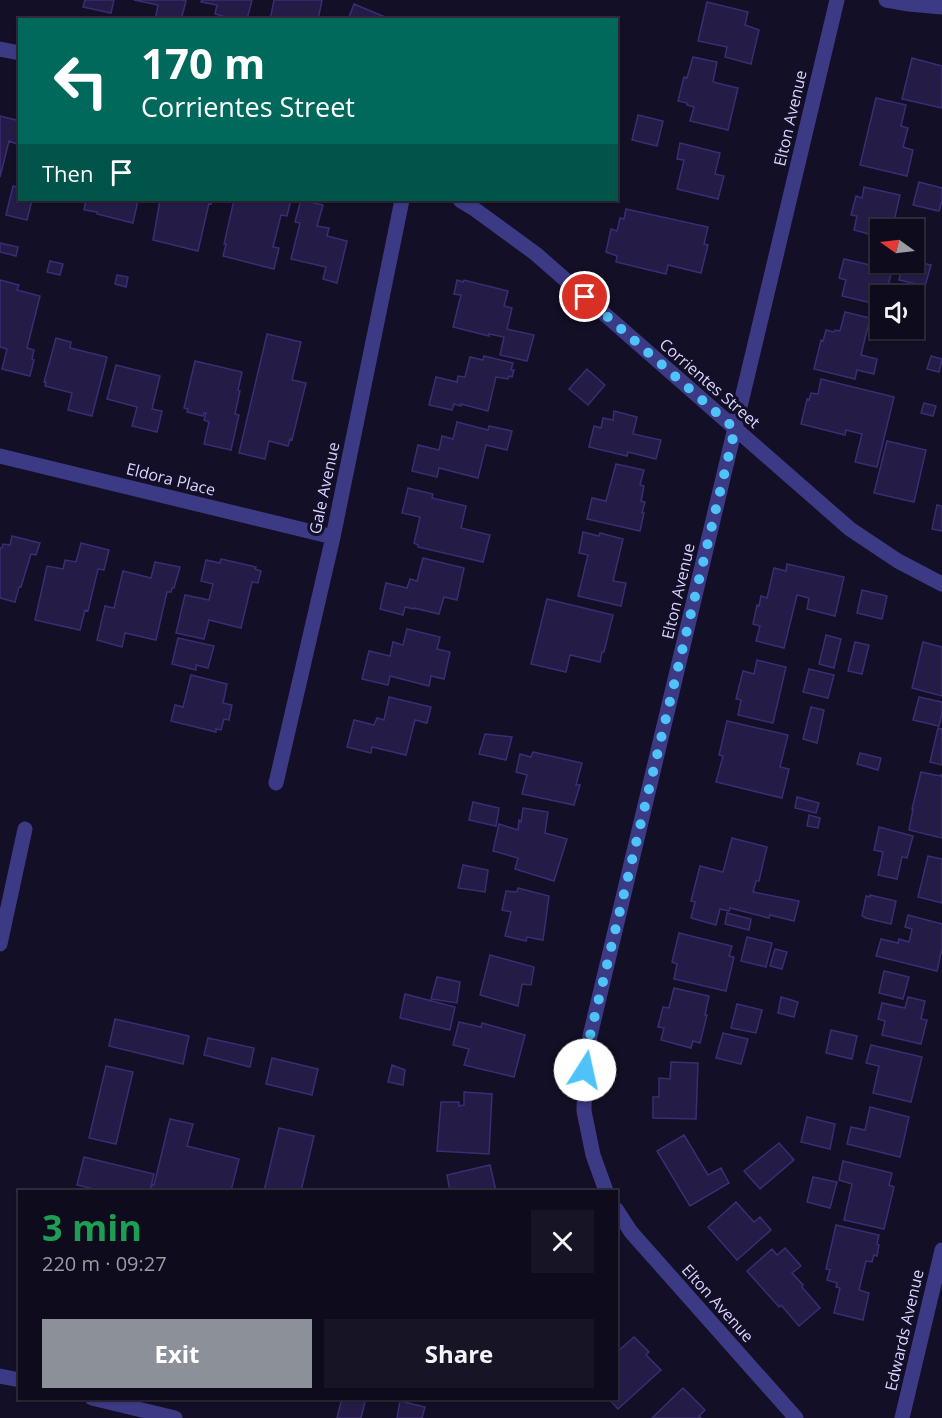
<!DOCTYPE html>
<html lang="en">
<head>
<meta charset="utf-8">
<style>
  body { margin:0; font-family:"Open Sans",sans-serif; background:#171425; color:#f1f3f6; height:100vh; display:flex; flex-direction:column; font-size:22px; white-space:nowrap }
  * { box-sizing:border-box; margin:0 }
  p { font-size:20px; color:#9b9ba3 }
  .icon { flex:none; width:33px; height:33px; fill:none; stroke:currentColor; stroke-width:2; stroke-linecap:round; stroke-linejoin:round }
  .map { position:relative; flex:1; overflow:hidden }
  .details { position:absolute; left:18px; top:1190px; width:600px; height:210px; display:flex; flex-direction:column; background:#0e0b1c; border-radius:0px; box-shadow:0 2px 4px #0004,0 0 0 2px #2e2b3b }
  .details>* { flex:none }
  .guide { position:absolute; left:18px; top:18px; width:600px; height:183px; border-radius:0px; box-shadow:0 2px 4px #0004,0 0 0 2px #2e2b3b; background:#00695c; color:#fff; overflow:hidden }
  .needle { width:39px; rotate:284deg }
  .fabs { position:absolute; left:870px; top:219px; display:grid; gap:12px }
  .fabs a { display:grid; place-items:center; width:54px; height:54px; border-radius:0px; background:#0e0b1c; box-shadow:0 2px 4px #0004,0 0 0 2px #2e2b3b; font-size:30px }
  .pin { position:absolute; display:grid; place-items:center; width:51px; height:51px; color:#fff; margin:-26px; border:3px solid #fff; border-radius:50%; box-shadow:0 2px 6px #0007 }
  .me { position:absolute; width:66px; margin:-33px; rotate:10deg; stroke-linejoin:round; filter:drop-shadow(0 0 4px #0008) }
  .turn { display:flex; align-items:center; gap:21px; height:126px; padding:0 24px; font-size:27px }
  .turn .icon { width:78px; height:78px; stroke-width:2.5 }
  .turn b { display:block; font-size:42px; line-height:51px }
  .then { display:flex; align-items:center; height:57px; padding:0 24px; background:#0003; gap:12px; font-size:22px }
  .round { display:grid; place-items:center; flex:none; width:63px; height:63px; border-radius:0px; background:#171425 }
  .summary { display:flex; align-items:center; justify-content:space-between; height:102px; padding:0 24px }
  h1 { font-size:36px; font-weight:700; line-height:45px; color:#1e9e55 }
  .action { display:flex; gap:12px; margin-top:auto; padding:12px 24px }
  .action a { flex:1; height:69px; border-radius:0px; background:#8c9099; color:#fff; font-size:24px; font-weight:700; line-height:69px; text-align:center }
  .action a+a { background:#171425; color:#f1f3f6 }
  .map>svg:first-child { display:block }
  .building { fill:#241b47; stroke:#3b2d73; stroke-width:1.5 }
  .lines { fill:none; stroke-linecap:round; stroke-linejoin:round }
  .minor { stroke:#3d3a85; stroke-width:15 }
  .route { stroke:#4fc3f7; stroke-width:10; stroke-dasharray:0 18 }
  .labels { text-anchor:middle; stroke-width:6; stroke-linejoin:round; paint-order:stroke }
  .street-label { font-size:16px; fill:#d9d4ff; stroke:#130f26 }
</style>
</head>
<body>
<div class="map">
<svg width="942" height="1418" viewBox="0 0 942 1418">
  <rect width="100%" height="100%" fill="#130f26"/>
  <path class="building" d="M85 0H114L111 13 83 7Z
    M134 0H182L186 1 181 20H155L158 5Z
    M202 0H252L247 19 249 20H225L226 17 215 14 217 5 201 2Z
    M274 0H322L318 20H270Z
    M707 2 748 12 745 25 759 30 751 64 725 57 727 47 698 41Z
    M354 4 392 20H348Z
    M693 57 717 62 713 82 738 88 728 130 690 121 694 107 687 105V103L678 101 684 77 687 78Z
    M912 58 942 66V108L902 99Z
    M876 98 906 105 901 126 908 128 903 147 913 150 907 176 860 165Z
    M638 115 663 121 657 146 632 140Z
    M0 116 20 121V134L17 144 9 141 0 177Z
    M680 143 720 153 715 174 724 176 718 199 677 189 684 160 677 159Z
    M919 182 942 188V201L939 211 913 205Z
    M13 186 19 188 20 186V200H32L27 220 6 215Z
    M864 187 900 195 892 230H880V237L854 230 857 216 851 215 856 196 862 198Z
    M86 200H138L133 223 97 214V212L84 210Z
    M160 200H212L211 204 209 203 198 251 153 240Z
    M234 200H291L287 216 281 215 273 247 279 248 274 269 223 256 226 244H224Z
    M301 200 323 205 317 226 329 228 327 236 347 241 337 283 323 279 326 267 291 259 300 223 295 222Z
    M626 209 708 227 704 244 708 245 701 273 668 265 666 274 616 262 617 256 606 252 611 229 617 231 620 218 624 219Z
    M0 243 18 247 16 256 0 252Z
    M844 259 892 270 888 286 904 290 903 296H880V305L842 296 846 280 839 278Z
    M50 261 63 264 60 275 47 272Z
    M914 261 931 265 925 286 899 280 903 262H914Z
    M117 275 128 277 126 287 115 284Z
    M0 280 19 285 17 290 40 296 27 348 34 350 32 359 34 360 30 376 2 369 7 349 0 347Z
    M457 280 463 282 464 280 508 291 504 306 512 308 507 329 534 335 527 361 500 355 504 337 489 334V336L453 327 461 295 454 294Z
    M845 312 870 318 861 355 877 359 874 374 857 370 855 379 814 369 821 340 823 341 826 330 834 332 835 330 840 331Z
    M267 334 301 342 292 380 306 383 292 440 290 439 288 446 269 441 265 459 239 453Z
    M56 338 71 342 70 348 107 357 92 416 68 410 72 393 45 386 46 382H44Z
    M484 356 513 363 511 370H514L512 377 509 376 508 379 496 377 488 411 461 404V406L454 404 452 410 429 405 436 377 457 382 458 376 465 377 470 357 483 360Z
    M931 356 942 359 939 372 927 369Z
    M195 361 242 372 238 390 240 391 235 414 239 415 231 450 204 444 209 422 204 420 206 413H204L203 416 187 412 188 409 184 408Z
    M116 365 160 376 152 409 162 411 157 432 132 426 137 407 107 399Z
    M587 369 605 385 588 405 569 389Z
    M821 379 894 397 877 467 855 462 862 434 846 430 845 435 801 424 807 399 809 400 811 393 818 394Z
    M924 403 936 406 933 416 921 413Z
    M614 411 637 417 633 434 661 440 656 459 628 452 627 456 589 447 594 426 601 428 603 418 613 420Z
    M457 422 488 430 489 426 512 431 507 450 486 445 478 478 439 468 437 477 412 471 418 445 439 450 442 436 453 439Z
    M887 441 926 450 914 502 874 493Z
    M616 464 644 470 640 485 644 486 641 501 645 502 642 513H644L640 531 587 519 592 498 606 501Z
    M408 488 433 494 432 498 466 506 461 528 490 535 483 562 418 547V545L414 543 420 517 402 513Z
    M937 505 942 506V531L932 529Z
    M583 532 599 536 600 533 623 539 613 581 626 583 621 606 578 596 588 555 579 553Z
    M12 536 40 543 36 555 31 554 21 587H19L15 602 0 598V548H2L3 544 10 545Z
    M81 543 109 550 104 570 98 569 88 611 85 610 80 630 35 620 47 566 63 569 65 560 76 562Z
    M423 558 464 568 457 600 444 597 439 614 414 608V609L405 607 403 615 380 609 386 583 407 588 410 579 417 581Z
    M221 559 256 567 255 569 261 571 258 583 252 582 241 628 209 620 204 639 176 633 185 595 209 600 213 584 201 581 206 560 220 563Z
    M155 562 180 567 174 588H172L171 592H167L156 640 125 633 122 647 97 640 105 606 114 608 123 571 151 578Z
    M787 564 844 577 835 616 807 609 809 598 797 595 784 648 756 641 760 626 753 624 757 605 759 606 761 596 767 598 774 568 786 571Z
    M862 590 887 596 882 619 857 613Z
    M547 599 613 615 604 652H602L600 662 570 655 566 672 531 664Z
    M407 629 440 637 437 649 450 652 444 679 431 676 429 686 390 676 388 685 362 679 369 651 390 656 393 642 403 645Z
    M826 635 841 639 834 668 819 664Z
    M178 638 214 646 208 668 196 665V670L172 664Z
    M855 642 869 645 862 674 848 671Z
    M923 642 942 647V696L912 688Z
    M757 660 786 667 773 723 738 715 741 700 736 699 743 671 754 674Z
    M809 669 834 675 828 698 803 692Z
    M191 675 227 684 223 703 232 705 229 720 224 719 221 730 216 729V732L171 721 175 705 183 707Z
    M389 697 431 707 427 723 415 720 406 755 372 747 371 753 347 747 354 720 374 725 377 718 384 720Z
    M919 697 942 702V714L939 726 913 720Z
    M811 707 824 710 817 743 803 739Z
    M727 721 788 735 780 767 789 769 782 798 716 782 723 756 719 755Z
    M938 728 942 729V765L930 762Z
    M485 734 512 737 506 760 479 754Z
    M533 752 582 763 576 785H580L574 805 522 794 527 775 516 772 520 754 531 757Z
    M860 753 881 758 878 770 857 764Z
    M921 772 940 776V775H942V838L909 830 913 809H912Z
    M797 797 819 803 816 813 795 808Z
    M473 802 499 808 496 826 469 820Z
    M523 808 548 812 545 833 567 839 554 881 515 869 518 858 493 851 499 824 518 830 519 820 521 822Z
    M809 815 820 818 818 828 807 826Z
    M879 827 913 836 907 858 902 857 897 879 878 875 883 852 874 850Z
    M732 838 767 847 759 881H756L753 892 799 901 794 921 770 915 769 918 730 908 729 911 720 909 716 925 691 918 695 902 691 901 700 866 723 872Z
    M928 856 942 859V903L918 897Z
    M463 865 488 870 485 892 458 888Z
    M518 888 549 896 543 940 527 937 526 941 505 936 511 912 502 910 506 891 517 892Z
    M870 895 896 901 891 924 865 918V917L862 916 866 896 870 897Z
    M727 913 751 919 749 930 725 924Z
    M908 915 942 924V949L937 971 876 956 881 939 898 943 899 939 909 942 912 929 905 927Z
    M679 933 732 946 729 956 734 957 726 991 674 979 677 964 672 962Z
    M747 937 772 943 766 967 741 961Z
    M775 949 787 952 782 969 770 966Z
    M490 955 534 967 531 985 522 984 518 1006 480 995Z
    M884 971 909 977 903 999 879 993Z
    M437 977 460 982 457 1003 431 999Z
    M674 988 709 996 705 1015H707L700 1043 693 1041 691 1048 661 1040 664 1028 658 1027 663 1007 669 1008Z
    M405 994 455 1007 450 1030 400 1018Z
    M781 997 798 1002 794 1017 778 1013Z
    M908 997 925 1001 921 1019 927 1020 921 1044 882 1035 885 1021 878 1019 882 1003 905 1008Z
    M737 1004 762 1010 756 1033 731 1028Z
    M115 1019 189 1036 183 1064 109 1046Z
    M459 1022 481 1027 482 1023 525 1035 514 1077 464 1065 469 1049 453 1045Z
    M831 1030 857 1036 852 1059 826 1053Z
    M723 1033 748 1039 741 1064 716 1058Z
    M208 1038 254 1048 250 1067 204 1055Z
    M871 1045 922 1057 911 1102 873 1093 879 1066 866 1063Z
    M272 1058 318 1069 312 1095 266 1084Z
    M671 1062 698 1063 696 1119 653 1118V1097H659V1078L670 1079Z
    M392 1065 405 1070 403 1085 388 1082Z
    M106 1066 133 1072 116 1144 89 1138Z
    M464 1092 492 1094 489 1154 437 1151 441 1102H459V1106L464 1105Z
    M870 1107 909 1117 900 1157 847 1144 851 1127 865 1130Z
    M807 1117 835 1124 830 1149 801 1142Z
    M170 1119 193 1124 187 1146 239 1159 231 1191H151L152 1184 154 1185Z
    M279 1128 314 1136 301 1191H264Z
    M684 1135 708 1175 721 1168 729 1183 690 1206 657 1151Z
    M779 1143 794 1160 760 1189 744 1171Z
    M84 1157 154 1174 150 1191H102L77 1185Z
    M843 1161 892 1173 889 1185 894 1187 884 1229 844 1220 852 1184 839 1180Z
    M490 1165 496 1191H450L447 1175Z
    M813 1177 837 1182 830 1208 807 1202Z
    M736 1202 754 1222 760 1217 771 1230 737 1260 708 1227Z
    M836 1225 879 1235 877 1244 879 1245 877 1256 874 1255 872 1262 866 1261 859 1290 869 1293 863 1320 834 1313 840 1288 836 1287 837 1283 827 1280 830 1270 826 1269Z
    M785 1248 801 1266 792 1273 803 1285 802 1287 820 1308 799 1326 781 1305 779 1307 747 1271 772 1249 777 1255Z
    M634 1337 649 1352 646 1355 661 1370 618 1409 608 1398H616V1390L618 1388 616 1387V1353Z
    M683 1388 705 1410 699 1416 701 1418H652Z
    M342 1398H366L361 1418H337Z
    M400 1401 425 1407 422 1418H397Z"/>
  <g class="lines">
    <path class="minor" d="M886 0 909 4 942 7
      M0 49 20 53
      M460 200 473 208 536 254 850 529 898 561 942 584
      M0 456 333 537
      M276 783 333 537 402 200
      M0 944 25 829
      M606 1191 593 1155 584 1111 585 1070 590 1036 837 0
      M616 1209 631 1232 796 1418
      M0 1376 20 1380
      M92 1398 175 1418
      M902 1418 942 1250"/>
  </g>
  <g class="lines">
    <path class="route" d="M585 1070 590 1036 735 429 585 297"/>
  </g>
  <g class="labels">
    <g class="street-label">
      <text transform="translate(790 118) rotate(-77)" y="6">Elton Avenue</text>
      <text transform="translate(710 383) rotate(41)" y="6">Corrientes Street</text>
      <text transform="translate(171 479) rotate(14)" y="6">Eldora Place</text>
      <text transform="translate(324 488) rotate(-78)" y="6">Gale Avenue</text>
      <text transform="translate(678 591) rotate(-77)" y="6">Elton Avenue</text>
      <text transform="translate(718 1303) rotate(48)" y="6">Elton Avenue</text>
      <text transform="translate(904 1330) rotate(-77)" y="6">Edwards Avenue</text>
    </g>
  </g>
</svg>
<div class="fabs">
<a><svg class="needle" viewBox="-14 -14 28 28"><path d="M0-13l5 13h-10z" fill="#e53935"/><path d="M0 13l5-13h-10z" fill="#9b9ba3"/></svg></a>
<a><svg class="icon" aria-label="sound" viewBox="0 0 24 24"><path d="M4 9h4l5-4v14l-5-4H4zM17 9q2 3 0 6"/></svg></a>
</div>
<div class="pin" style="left:585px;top:297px;background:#d93025"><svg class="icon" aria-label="arrive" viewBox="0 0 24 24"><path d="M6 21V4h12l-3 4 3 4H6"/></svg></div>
<svg class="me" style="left:585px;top:1070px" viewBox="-20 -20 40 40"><circle r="19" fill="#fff"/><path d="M0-13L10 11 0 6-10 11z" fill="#4fc3f7"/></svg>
<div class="guide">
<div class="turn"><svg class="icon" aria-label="left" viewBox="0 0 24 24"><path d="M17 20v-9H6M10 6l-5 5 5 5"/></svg><div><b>170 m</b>Corrientes Street</div></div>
<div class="then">Then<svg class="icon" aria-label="arrive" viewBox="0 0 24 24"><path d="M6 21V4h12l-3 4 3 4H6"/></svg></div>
</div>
<section class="details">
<div class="summary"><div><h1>3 min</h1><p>220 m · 09:27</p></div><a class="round"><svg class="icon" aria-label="close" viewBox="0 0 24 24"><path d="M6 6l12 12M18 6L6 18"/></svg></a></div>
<div class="action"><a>Exit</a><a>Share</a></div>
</section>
</div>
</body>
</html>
